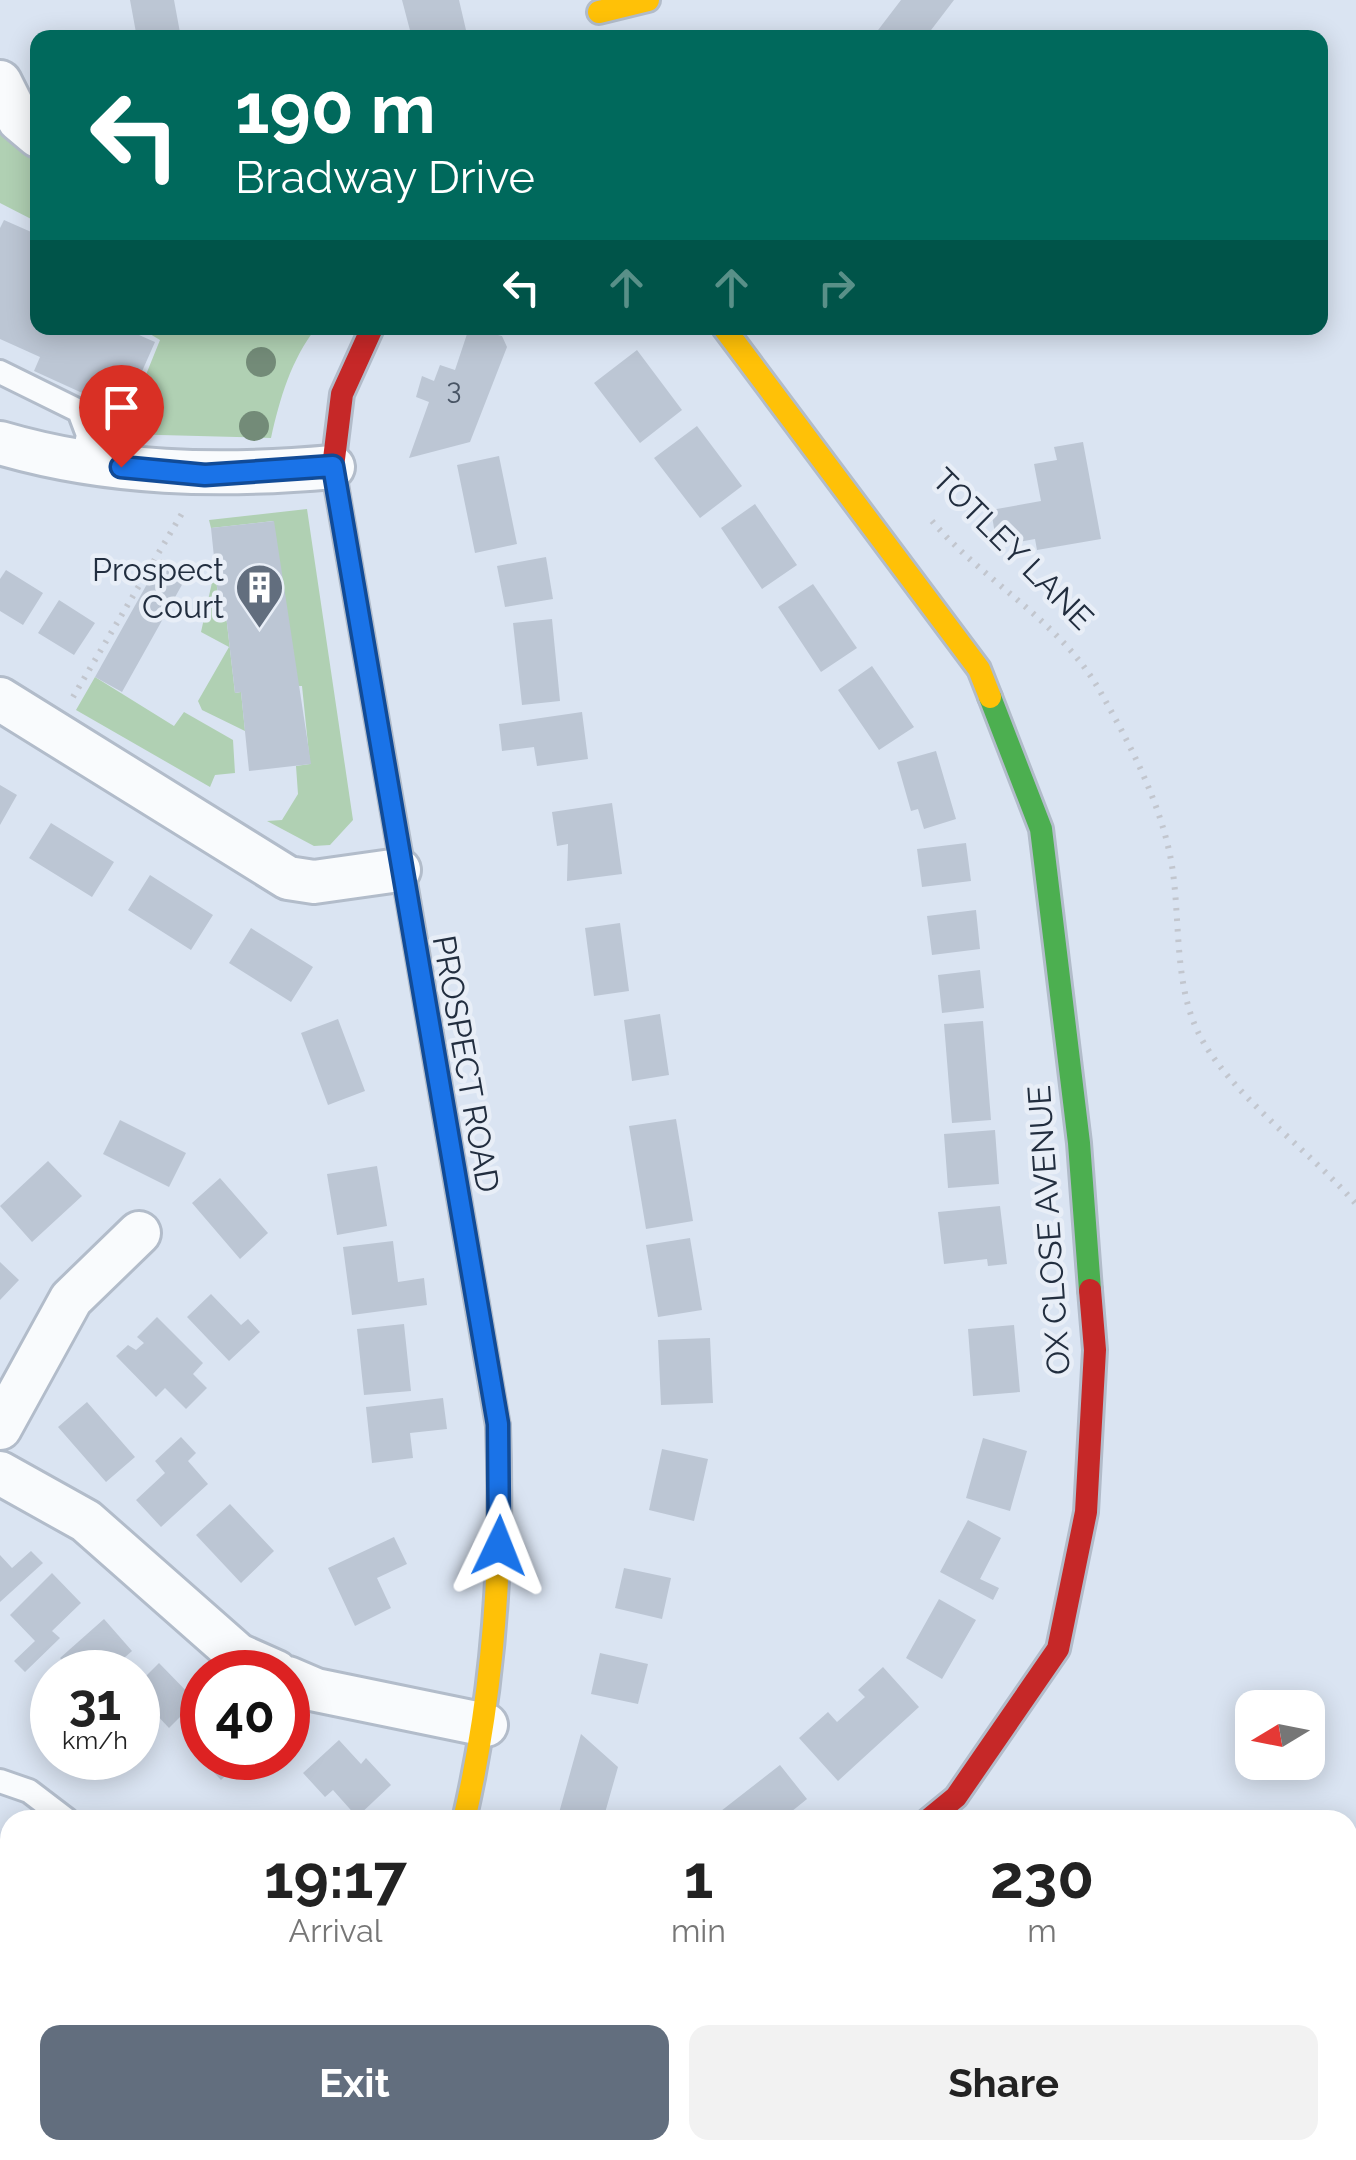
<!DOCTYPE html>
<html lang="en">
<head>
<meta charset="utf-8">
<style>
  body { margin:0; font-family:Raleway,sans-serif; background:#f2f2f2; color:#222; height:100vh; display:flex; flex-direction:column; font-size:38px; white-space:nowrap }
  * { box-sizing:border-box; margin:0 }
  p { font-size:32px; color:#767676 }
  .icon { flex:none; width:55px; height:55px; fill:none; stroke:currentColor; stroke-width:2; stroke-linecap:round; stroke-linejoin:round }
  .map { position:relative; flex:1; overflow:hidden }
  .details { position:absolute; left:0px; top:1810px; width:1358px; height:350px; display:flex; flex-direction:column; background:#fff; border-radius:30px 30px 0 0; box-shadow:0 5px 25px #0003 }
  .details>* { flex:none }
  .banner { position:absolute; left:30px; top:30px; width:1298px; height:305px; border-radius:20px; box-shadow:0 5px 25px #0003; background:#00695c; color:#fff; overflow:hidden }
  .needle { width:65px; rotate:260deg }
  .fabs { position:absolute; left:1235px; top:1690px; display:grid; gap:20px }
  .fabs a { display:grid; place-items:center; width:90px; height:90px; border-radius:20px; background:#fff; box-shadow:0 5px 25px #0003; font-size:50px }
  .speed { position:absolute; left:30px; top:1650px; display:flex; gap:20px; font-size:50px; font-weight:700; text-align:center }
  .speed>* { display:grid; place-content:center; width:130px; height:130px; border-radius:50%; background:#fff; box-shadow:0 5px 25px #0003; line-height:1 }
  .speed small { font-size:25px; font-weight:400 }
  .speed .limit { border:15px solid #d22; background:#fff; color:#111 }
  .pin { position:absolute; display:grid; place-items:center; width:85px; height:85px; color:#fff; margin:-102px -42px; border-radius:50% 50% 50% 0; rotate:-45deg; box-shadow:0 0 10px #0007 }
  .pin .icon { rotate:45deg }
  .me { position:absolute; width:110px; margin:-55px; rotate:2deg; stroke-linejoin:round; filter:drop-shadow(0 0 8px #0008) }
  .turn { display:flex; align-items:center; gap:35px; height:210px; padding:0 40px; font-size:45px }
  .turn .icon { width:130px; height:130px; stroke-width:2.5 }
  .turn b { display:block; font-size:70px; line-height:85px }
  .lanes { display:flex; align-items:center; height:95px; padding:0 40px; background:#0003; justify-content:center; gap:50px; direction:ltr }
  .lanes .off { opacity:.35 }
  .eta { display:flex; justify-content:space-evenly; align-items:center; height:170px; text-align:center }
  .eta b { font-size:60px; font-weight:700; line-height:70px }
  .button { display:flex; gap:20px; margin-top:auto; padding:20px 40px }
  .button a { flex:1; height:115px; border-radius:20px; background:#626e7e; color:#fff; font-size:40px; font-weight:700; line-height:115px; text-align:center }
  .button a+a { background:#f2f2f2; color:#222 }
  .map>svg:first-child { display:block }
  .green { fill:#b0d0b3 }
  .building { fill:#bcc6d4 }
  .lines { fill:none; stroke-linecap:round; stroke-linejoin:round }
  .lane-casing { stroke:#b2bcca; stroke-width:28 }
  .street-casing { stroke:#b2bcca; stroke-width:48 }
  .fast-casing { stroke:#b2bcca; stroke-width:28 }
  .slow-casing { stroke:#b2bcca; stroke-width:28 }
  .jam-casing { stroke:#b2bcca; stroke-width:28 }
  .path { stroke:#c2c6ce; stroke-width:6; stroke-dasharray:2.5 8; stroke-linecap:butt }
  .lane { stroke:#f9fbfd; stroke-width:22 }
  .street { stroke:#f9fbfd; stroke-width:42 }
  .fast { stroke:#4caf50; stroke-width:22 }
  .slow { stroke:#ffc107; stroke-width:22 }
  .jam { stroke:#c62828; stroke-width:22 }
  .tree { fill:#738b78 }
  .route-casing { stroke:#114b97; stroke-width:25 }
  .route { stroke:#1a73e8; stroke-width:18 }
  .labels { text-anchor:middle; stroke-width:9; stroke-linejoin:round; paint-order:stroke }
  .number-label { font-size:28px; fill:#485464 }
  .street-label { font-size:32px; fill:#222e3f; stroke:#e8eef7 }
  .poi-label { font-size:32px; fill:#222e3f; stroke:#e8eef7; text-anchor:end }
</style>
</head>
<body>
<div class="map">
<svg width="1356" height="2160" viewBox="0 0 1356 2160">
  <rect width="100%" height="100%" fill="#dae4f2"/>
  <path class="green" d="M0 113 37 155V222L0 203Z
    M140 328H316C291 360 280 398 271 438L122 434 160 340Z
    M307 509 353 820 330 845 314 846 267 821 282 820 298 794 296 766 310 764 302 686H297L273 521 211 528 209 520Z
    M215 569 220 615H226L235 693 241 692 245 731 202 710 198 701 229 647 201 632Z
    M95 677 174 726 184 712 233 740 235 773 215 775 210 787 76 710Z"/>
  <path class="building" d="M130 0H174L181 38H137Z
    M402 0H459L466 30 412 38Z
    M901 0H954L925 38H872Z
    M4 220 38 235V328H123L155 342 124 412 34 371 40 357 0 339V228Z
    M469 328 502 336 507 347 470 442 409 458 429 402 416 397 422 376 434 381 440 365 455 370Z
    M637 350 682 410 640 443 594 383Z
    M697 426 742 486 700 518 654 458Z
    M1083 442 1101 539 1037 550 1035 539 997 546 991 510 1041 501 1034 464 1057 460 1054 447Z
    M499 456 517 544 475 553 457 465Z
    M755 504 797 565 762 589 721 528Z
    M274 521 311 764 249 771 241 692 235 693 226 615H220L211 528Z
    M546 557 553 599 505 607 497 566Z
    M161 559 188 574 122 692 95 677Z
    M6 570 43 593 23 625 0 611V579Z
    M813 584 857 648 821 672 778 607Z
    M59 600 95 623 74 655 38 633Z
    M552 619 560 701 522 705 513 623Z
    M872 666 914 727 879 750 838 690Z
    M582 712 588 759 537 766 534 747 502 751 499 724Z
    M936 751 956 819 924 829 918 809 911 811 897 762Z
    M0 785 17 795 0 825Z
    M612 803 622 874 567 881 568 844 557 846 552 812Z
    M51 823 114 862 92 897 29 858Z
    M966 843 971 881 922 887 917 849Z
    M150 875 213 915 191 950 128 910Z
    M976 910 980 949 932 955 927 916Z
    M620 923 629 991 594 996 585 928Z
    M251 928 313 967 291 1002 229 963Z
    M980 970 984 1008 942 1013 938 975Z
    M660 1014 669 1075 632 1081 624 1020Z
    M338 1019 365 1091 328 1105 301 1033Z
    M983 1021 991 1120 952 1123 944 1024Z
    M676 1119 693 1221 646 1229 629 1126Z
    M120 1120 186 1153 169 1187 103 1154Z
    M995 1130 999 1184 948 1188 944 1134Z
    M48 1161 82 1196 32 1242 0 1206Z
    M377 1166 387 1226 337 1235 327 1174Z
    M220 1178 268 1233 240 1259 192 1203Z
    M1000 1206 1007 1264 988 1266 987 1259 944 1264 938 1212Z
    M690 1238 702 1310 658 1317 646 1245Z
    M393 1241 398 1282 424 1278 427 1305 352 1315 343 1247Z
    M0 1262 19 1280 0 1300Z
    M211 1294 241 1325 248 1319 260 1332 229 1361 187 1317Z
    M157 1317 203 1363 193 1374 207 1388 186 1409 165 1388 156 1397 116 1356 128 1345 136 1350 144 1343 137 1337Z
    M404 1324 411 1391 364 1395 357 1329Z
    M1014 1325 1020 1392 973 1396 968 1329Z
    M710 1338 713 1403 661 1405 658 1340Z
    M443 1398 447 1429 410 1433 413 1458 372 1463 366 1407Z
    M87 1402 135 1457 106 1482 58 1427Z
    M181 1437 196 1453 188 1461 208 1484 161 1527 136 1500 165 1473 155 1461Z
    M983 1438 1027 1451 1010 1511 966 1498Z
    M662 1449 708 1459 694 1521 649 1510Z
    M230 1504 274 1551 241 1583 196 1535Z
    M968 1520 1001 1538 980 1579 999 1588 993 1600 940 1572Z
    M394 1537 407 1564 377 1578 391 1608 355 1626 328 1568Z
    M31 1551 43 1563 0 1602V1555L12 1568Z
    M624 1568 671 1578 662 1619 615 1608Z
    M52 1573 81 1603 52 1631 60 1638 25 1672 14 1661 35 1641 10 1615Z
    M939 1599 976 1620 942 1679 906 1658Z
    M104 1619 132 1651 108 1672H73L60 1658Z
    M600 1653 648 1664 638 1704 591 1694Z
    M159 1663 196 1701 169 1728 138 1695V1684Z
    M883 1667 919 1707 838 1781 799 1738 828 1712 837 1722 865 1697 858 1690Z
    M581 1734 618 1767 603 1820H557Z
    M339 1740 361 1764 366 1758 391 1785 357 1817 333 1790 325 1797 303 1773Z
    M202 1743V1758H244L221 1780 194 1751Z
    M780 1765 807 1799 781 1820H728L721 1811Z
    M0 2050 6 2058 10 2055V2128L0 2114Z
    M423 2150H469L463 2160H417Z"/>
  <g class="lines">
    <defs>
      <path id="lane" d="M0 372 79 411 88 435 82 462
        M0 1781 29 1791 67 1820
        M0 1926 10 1918"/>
      <path id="street" d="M0 82 19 120 38 136
        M0 443C109 475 220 477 333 467
        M0 699 288 878 314 882 399 870
        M0 1428 71 1299 139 1233
        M0 1473 86 1521 238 1655 276 1672
        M288 1678 316 1690 486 1725"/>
      <path id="fast" d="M990 697 1041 829 1079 1143 1090 1290
        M405 882 498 1426"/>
      <path id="slow" d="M599 12 648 0
        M724 328 979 669 990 697
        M464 1820C494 1691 503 1559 498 1426
        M286 2160 298 2150"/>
      <path id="jam" d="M372 328 342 394 333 467 405 882
        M928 1820 956 1797 1058 1649 1086 1512 1095 1350 1090 1290"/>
    </defs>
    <use href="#lane" class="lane-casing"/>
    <use href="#street" class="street-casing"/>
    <use href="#fast" class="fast-casing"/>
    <use href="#slow" class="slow-casing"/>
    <use href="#jam" class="jam-casing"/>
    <path class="path" d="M932 521C984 582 1062 622 1101 693 1130 744 1160 802 1171 860 1181 915 1173 981 1198 1032 1227 1092 1310 1151 1356 1204
      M73 697 184 510"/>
    <use href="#lane" class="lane"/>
    <use href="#street" class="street"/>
    <use href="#fast" class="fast"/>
    <use href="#slow" class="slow"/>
    <use href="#jam" class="jam"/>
  </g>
  <g class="tree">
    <circle cx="261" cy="362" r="15"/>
    <circle cx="254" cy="426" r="15"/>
  </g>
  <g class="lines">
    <defs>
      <path id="route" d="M121 467 205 475 333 466 498 1424 499 1546"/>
    </defs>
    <use href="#route" class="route-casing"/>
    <use href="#route" class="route"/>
  </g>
  <defs>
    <symbol id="building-pin" viewBox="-11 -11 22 30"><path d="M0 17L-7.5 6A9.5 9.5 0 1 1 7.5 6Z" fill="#626e7e" stroke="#e8eef7"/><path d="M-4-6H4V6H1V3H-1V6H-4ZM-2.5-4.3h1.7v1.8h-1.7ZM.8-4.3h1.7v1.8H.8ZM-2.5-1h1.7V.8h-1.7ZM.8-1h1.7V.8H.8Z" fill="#fff"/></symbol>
  </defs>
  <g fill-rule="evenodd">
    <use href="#building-pin" x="232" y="560" width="55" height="75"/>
  </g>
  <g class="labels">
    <g class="number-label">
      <text x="454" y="399">3</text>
    </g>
    <g class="street-label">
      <text transform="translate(1013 549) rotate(45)" y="11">TOTLEY LANE</text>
      <text transform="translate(466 1064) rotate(80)" y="11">PROSPECT ROAD</text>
      <text transform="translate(1049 1230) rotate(-94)" y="11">OX CLOSE AVENUE</text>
    </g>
    <g class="poi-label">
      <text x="224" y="581">Prospect<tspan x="224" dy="37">Court</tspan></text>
    </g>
  </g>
</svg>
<div class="fabs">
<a><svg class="needle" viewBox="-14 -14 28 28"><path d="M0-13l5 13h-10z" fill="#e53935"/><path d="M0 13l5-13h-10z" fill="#767676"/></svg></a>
</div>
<div class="speed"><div>31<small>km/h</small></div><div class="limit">40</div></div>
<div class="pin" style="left:121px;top:467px;background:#d93025"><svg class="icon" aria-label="arrive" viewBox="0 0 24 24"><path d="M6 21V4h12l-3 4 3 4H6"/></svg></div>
<svg class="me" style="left:499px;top:1546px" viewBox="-20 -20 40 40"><path d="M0-17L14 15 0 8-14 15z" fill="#1a73e8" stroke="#fff" stroke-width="4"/></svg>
<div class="banner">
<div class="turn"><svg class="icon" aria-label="left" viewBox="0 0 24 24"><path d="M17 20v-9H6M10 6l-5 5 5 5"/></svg><div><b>190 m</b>Bradway Drive</div></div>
<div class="lanes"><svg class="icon" aria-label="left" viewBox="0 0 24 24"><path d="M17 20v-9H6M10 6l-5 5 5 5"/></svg><svg class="icon off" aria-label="ahead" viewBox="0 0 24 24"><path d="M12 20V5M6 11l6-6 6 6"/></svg><svg class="icon off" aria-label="ahead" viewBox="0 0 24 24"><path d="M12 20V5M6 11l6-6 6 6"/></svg><svg class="icon off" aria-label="right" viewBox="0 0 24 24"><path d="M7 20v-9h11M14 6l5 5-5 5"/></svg></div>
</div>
<section class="details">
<div class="eta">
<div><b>19:17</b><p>Arrival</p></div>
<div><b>1</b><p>min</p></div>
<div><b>230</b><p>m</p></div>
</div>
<div class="button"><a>Exit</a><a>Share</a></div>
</section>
</div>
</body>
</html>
